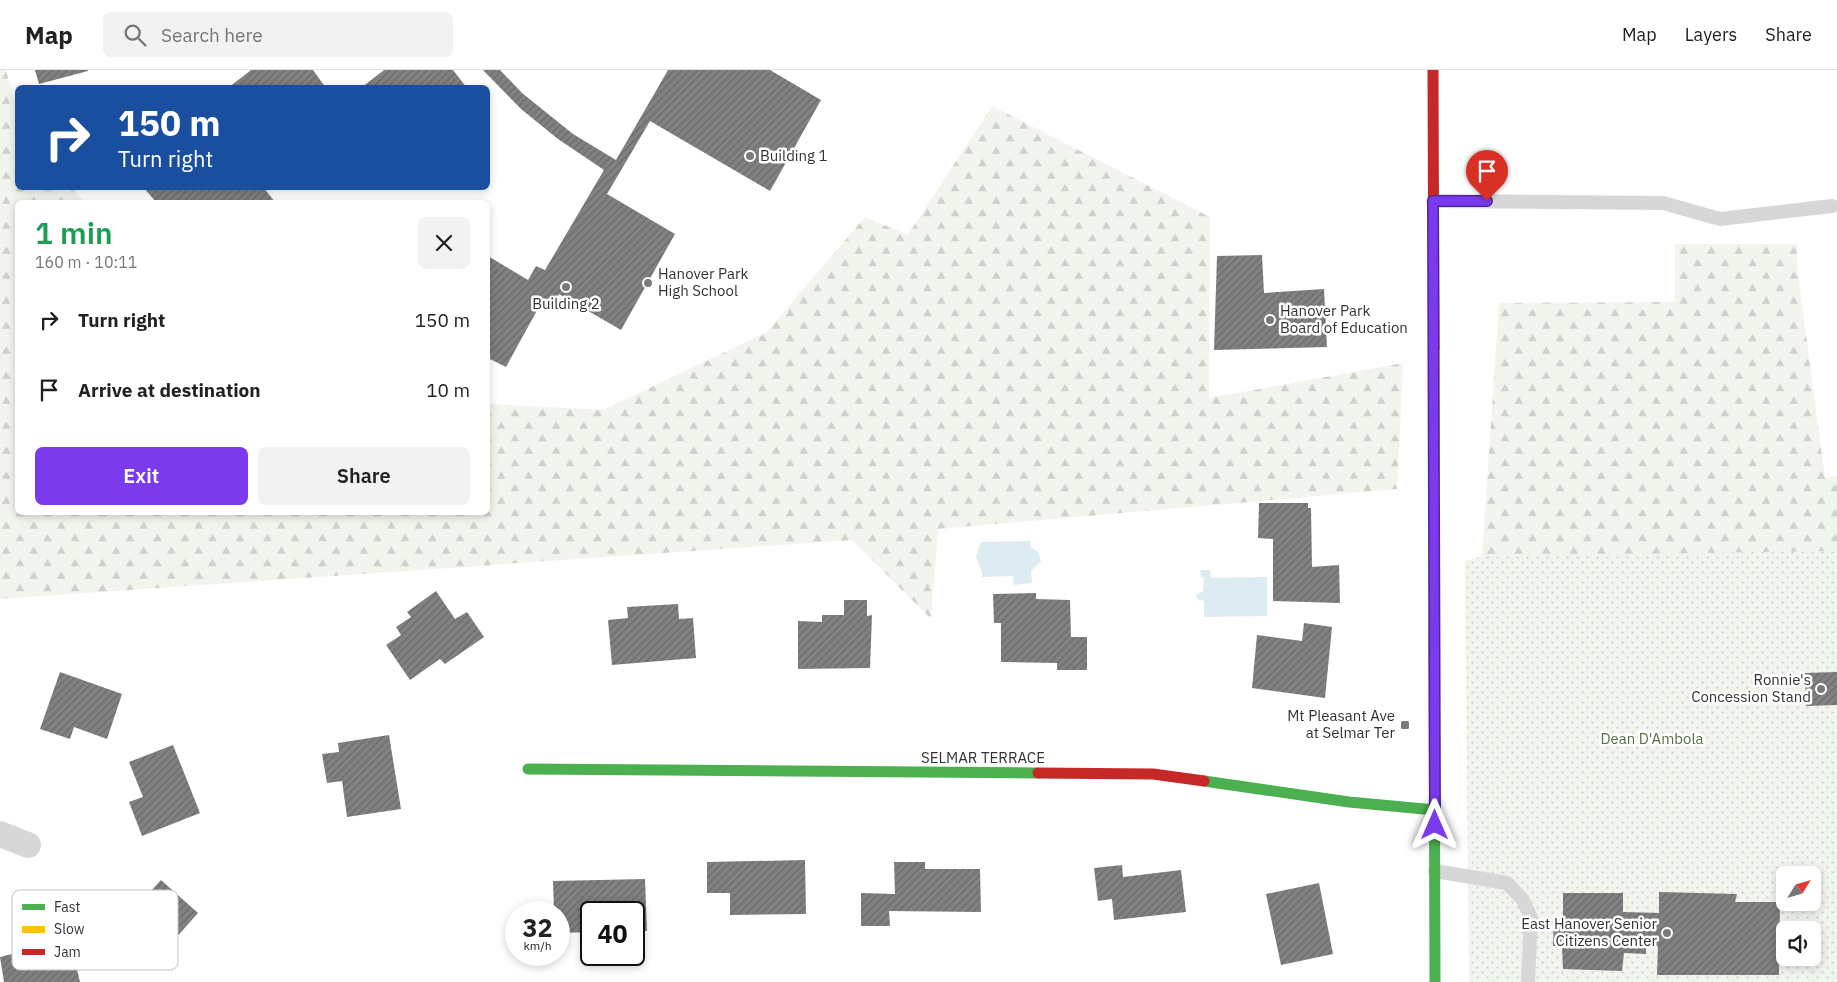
<!DOCTYPE html>
<html lang="en">
<head>
<meta charset="utf-8">
<style>
  body { margin:0; font-family:"IBM Plex Sans",sans-serif; background:#f2f2f2; color:#222; height:100vh; display:flex; flex-direction:column; font-size:19px; white-space:nowrap }
  * { box-sizing:border-box; margin:0 }
  p { font-size:16px; color:#767676 }
  .icon { flex:none; width:28px; height:28px; fill:none; stroke:currentColor; stroke-width:2; stroke-linecap:round; stroke-linejoin:round }
  .map { position:relative; flex:1; overflow:hidden }
  .panel { position:absolute; left:15px; top:130px; width:475px; height:315px; display:flex; flex-direction:column; background:#fff; border-radius:8px; box-shadow:0 2px 8px #0003 }
  .panel>* { flex:none }
  .hud { position:absolute; left:15px; top:15px; width:475px; height:105px; border-radius:8px; box-shadow:0 2px 8px #0003; background:#1a4fa0; color:#fff; overflow:hidden }
  .needle { width:32px; rotate:53deg }
  .buttons { position:absolute; left:1776px; top:796px; display:grid; gap:10px }
  .buttons a { display:grid; place-items:center; width:45px; height:45px; border-radius:8px; background:#fff; box-shadow:0 2px 8px #0003; font-size:25px }
  .speed { position:absolute; left:505px; top:831px; display:flex; gap:10px; font-size:25px; font-weight:700; text-align:center }
  .speed>* { display:grid; place-content:center; width:65px; height:65px; border-radius:50%; background:#fff; box-shadow:0 2px 8px #0003; line-height:1 }
  .speed small { font-size:12px; font-weight:400 }
  .speed .limit { border:2px solid #111; border-radius:8px; background:#fff; color:#111 }
  .pin { position:absolute; display:grid; place-items:center; width:42px; height:42px; color:#fff; margin:-51px -21px; border-radius:50% 50% 50% 0; rotate:-45deg; box-shadow:0 0 5px #0007 }
  .pin .icon { rotate:45deg }
  .me { position:absolute; width:55px; margin:-28px; rotate:0deg; stroke-linejoin:round; filter:drop-shadow(0 0 4px #0008) }
  .turn { display:flex; align-items:center; gap:18px; height:105px; padding:0 20px; font-size:22px }
  .turn .icon { width:65px; height:65px; stroke-width:2.5 }
  .turn b { display:block; font-size:35px; line-height:42px }
  .round { display:grid; place-items:center; flex:none; width:52px; height:52px; border-radius:8px; background:#f2f2f2 }
  .overview { display:flex; align-items:center; justify-content:space-between; height:85px; padding:0 20px }
  h1 { font-size:30px; font-weight:600; line-height:38px; color:#1e9e55 }
  .action { display:flex; gap:10px; margin-top:auto; padding:10px 20px }
  .action a { flex:1; height:58px; border-radius:8px; background:#7c3aed; color:#fff; font-size:20px; font-weight:600; line-height:58px; text-align:center }
  .action a+a { background:#f2f2f2; color:#222 }
  ul { padding:0; list-style:none }
  li { display:flex; align-items:center; gap:15px; height:70px; padding:0 20px }
  li div { flex:1 }
  li b { display:block; font-size:19px }
  li em { font-style:normal }
  header { display:flex; align-items:center; gap:30px; box-sizing:border-box; height:70px; padding:0 25px; background:#fff; border-bottom:1px solid #e0e0e0 }
  header strong { font-size:24px }
  nav { display:flex; gap:28px; margin-inline-start:auto; font-size:18px }
  .search { width:350px; height:45px; background:#f2f2f2; display:flex; align-items:center; gap:12px; box-sizing:border-box; padding:0 18px; border-radius:8px; color:#767676; font-size:19px }
  .map>svg:first-child { display:block }
  .forest { fill:url(#forest-firs) }
  .park { fill:url(#park-dots); fill-rule:evenodd }
  .water { fill:#ddebf3 }
  .building { fill:url(#building-hatch) }
  .lines { fill:none; stroke-linecap:round; stroke-linejoin:round }
  .lane { stroke:#d7d7d7; stroke-width:14 }
  .street { stroke:#d7d7d7; stroke-width:26 }
  .fast { stroke:#4caf50; stroke-width:11 }
  .slow { stroke:#ffc107; stroke-width:11 }
  .jam { stroke:#c62828; stroke-width:11 }
  .route-casing { stroke:#51269a; stroke-width:12 }
  .route { stroke:#7c3aed; stroke-width:9 }
  .poi-dot { fill:#7a7a7a; stroke:#fff; stroke-width:2 }
  .labels { text-anchor:middle; stroke-width:5; stroke-linejoin:round; paint-order:stroke }
  .poi-label { font-size:15px; fill:#333; stroke:#fff; text-anchor:start }
  .park-label { font-size:15px; fill:#56703f; stroke:#fff }
  .street-label { font-size:15px; fill:#333; stroke:#fff }
  .key { fill:#fff; stroke:#c2c2c2; stroke-width:1 }
  .key-label { font-size:14px; fill:#333 }
</style>
</head>
<body>
<header>
<strong>Map</strong>
<div class="search"><svg class="icon" aria-label="search" viewBox="0 0 24 24"><circle cx="10" cy="10" r="6"/><path d="M15 15l6 6"/></svg>Search here</div>
<nav><a>Map</a><a>Layers</a><a>Share</a></nav>
</header>
<div class="map">
<svg width="1837" height="912" viewBox="0 0 1837 912">
  <defs>
    <pattern id="forest-firs" width="22" height="20" patternUnits="userSpaceOnUse" patternTransform="scale(1.25)"><rect width="22" height="20" fill="#f1f5ed"/><path d="M5 1l3.5 6h-7zM16 11l3.5 6h-7z" fill="#cfd2cc"/></pattern>
    <pattern id="park-dots" width="8" height="8" patternUnits="userSpaceOnUse" patternTransform="scale(1.25)"><rect width="8" height="8" fill="#f1f5ed"/><path d="M2 2h.1M6 6h.1" fill="none" stroke="#cfd2cc" stroke-width="1.8" stroke-linecap="round"/></pattern>
    <pattern id="building-hatch" width="6" height="6" patternUnits="userSpaceOnUse" patternTransform="scale(1.25)"><rect width="6" height="6" fill="#818181"/><path d="M-1 1l2-2M0 6l6-6M5 7l2-2" fill="none" stroke="#6a6a6a"/></pattern>
  </defs>
  <rect width="100%" height="100%" fill="#fff"/>
  <path class="forest" d="M0 0H6L17 40 18 118H72L85 132H18V442H488V334L603 340 767 262 865 147 908 165 992 36 1210 147 1209 328 1403 293 1397 419 938 459 931 549 852 470 0 529Z
    M1675 174H1797V197L1825 408 1837 406V482L1482 486 1499 233 1675 232Z"/>
  <path class="park" d="M1837 481V912H1469L1465 491 1482 486ZM1785 805H1812V832H1785ZM1785 860H1812V888H1785Z"/>
  <path class="water" d="M1030 471 1031 477 1038 482 1041 491 1031 501 1032 513 1014 515 1013 506 982 507V502L976 487 981 472Z
    M1200 500H1210L1211 508 1267 507V546L1204 547V531L1197 529 1196 525 1203 521 1204 507 1201 508Z"/>
  <path class="building" d="M35 0H88V1L39 14Z
    M251 0H313L326 18H228Z
    M384 0H453L467 18H361Z
    M483 0H500L522 23 573 64 616 90 668 0H770L821 30 770 121 650 51 607 124 675 164 621 260 559 224 551 240 540 235 506 297 490 289 488 294V186L528 210 536 196 545 200 604 100 558 69 521 39Z
    M144 118H264L275 132H156Z
    M1262 185 1264 223 1324 219 1327 277 1214 280 1217 186Z
    M1259 433H1308V438H1311L1312 497 1339 495 1340 533 1273 531V469L1258 468Z
    M436 521 455 549 467 542 484 567 445 594 440 589 410 610 386 575 401 565 396 557 411 547 407 542Z
    M1036 523V529L1070 530 1071 567H1087V600H1057V593L1001 592V553H994L993 524Z
    M844 530H867V546L872 545 870 598 798 599V551L822 552V545H844Z
    M678 534 679 549 693 548 696 588 612 595 608 550 628 548 627 537Z
    M1304 553 1332 557 1325 628 1252 618 1257 565 1302 571Z
    M60 602 122 624 107 669 74 657 70 669 40 659Z
    M1837 602V635L1806 636 1805 603Z
    M389 665 401 739 347 747 342 711 327 713 322 684 339 682 338 673Z
    M173 675 200 743 142 766 129 732 143 727 129 692Z
    M805 790 806 844 730 845V823H707V792Z
    M894 792H925V799H980L981 842 889 841 890 856H861V823L895 824Z
    M1122 795 1123 807 1181 800 1186 842 1114 850 1112 829 1098 831 1094 798Z
    M645 809 647 861H634V842H591V862L559 863V842H554L553 811Z
    M161 810 198 843 149 898 99 854 117 834 129 845Z
    M1319 813 1333 884 1281 895 1266 824Z
    M1659 822 1737 824 1735 832H1780L1779 905H1657L1658 876H1646V884L1624 883 1622 901 1563 899 1562 876H1553L1554 850 1563 849V823H1623V842L1659 843Z
    M28 880 32 900 75 891 80 912H4L0 887Z"/>
  <g class="lines">
    <path class="lane" d="M1433 131 1663 133 1720 149 1832 136
      M1435 801 1507 813 1523 830 1531 848 1528 912"/>
    <path class="street" d="M0 764 28 775"/>
    <path class="fast" d="M1434 563 1435 912
      M528 699 1038 703
      M1204 711 1349 732 1435 740"/>
    <path class="slow" d="M1434 278V563"/>
    <path class="jam" d="M1433 0 1434 278
      M1038 703 1153 704 1204 711"/>
  </g>
  <g class="lines">
    <defs>
      <path id="route" d="M1435 755 1433 131H1487"/>
    </defs>
    <use href="#route" class="route-casing"/>
    <use href="#route" class="route"/>
  </g>
  <g class="poi-dot">
    <circle cx="750" cy="86" r="5"/>
    <circle cx="648" cy="213" r="5"/>
    <circle cx="566" cy="217" r="5"/>
    <circle cx="1270" cy="250" r="5"/>
    <circle cx="1821" cy="619" r="5"/>
    <rect x="1400" y="650" width="10" height="10" rx="2.5"/>
    <circle cx="1667" cy="863" r="5"/>
  </g>
  <g class="labels">
    <g class="poi-label">
      <text x="760" y="91">Building 1</text>
      <text x="658" y="209">Hanover Park<tspan x="658" dy="17">High School</tspan></text>
      <text x="566" y="239" text-anchor="middle">Building 2</text>
      <text x="1280" y="246">Hanover Park<tspan x="1280" dy="17">Board of Education</tspan></text>
      <text x="1811" y="615" text-anchor="end">Ronnie's<tspan x="1811" dy="17">Concession Stand</tspan></text>
      <text x="1395" y="651" text-anchor="end">Mt Pleasant Ave<tspan x="1395" dy="17">at Selmar Ter</tspan></text>
      <text x="1657" y="859" text-anchor="end">East Hanover Senior<tspan x="1657" dy="17">Citizens Center</tspan></text>
    </g>
    <g class="park-label">
      <text x="1652" y="674">Dean D'Ambola</text>
    </g>
    <g class="street-label">
      <text x="983" y="693">SELMAR TERRACE</text>
    </g>
  </g>
  <rect x="12" y="820" width="166" height="80" rx="8" class="key"/>
  <rect x="22" y="834" width="23" height="6" fill="#4caf50"/>
  <rect x="22" y="856" width="23" height="7" fill="#ffc107"/>
  <rect x="22" y="879" width="23" height="6" fill="#c62828"/>
  <g class="key-label">
    <text x="54" y="842">Fast</text>
    <text x="54" y="864">Slow</text>
    <text x="54" y="887">Jam</text>
  </g>
</svg>
<div class="buttons">
<a><svg class="needle" viewBox="-14 -14 28 28"><path d="M0-13l5 13h-10z" fill="#e53935"/><path d="M0 13l5-13h-10z" fill="#767676"/></svg></a>
<a><svg class="icon" aria-label="sound" viewBox="0 0 24 24"><path d="M4 9h4l5-4v14l-5-4H4zM17 9q2 3 0 6"/></svg></a>
</div>
<div class="speed"><div>32<small>km/h</small></div><div class="limit">40</div></div>
<div class="pin" style="left:1487px;top:131px;background:#d93025"><svg class="icon" aria-label="arrive" viewBox="0 0 24 24"><path d="M6 21V4h12l-3 4 3 4H6"/></svg></div>
<svg class="me" style="left:1435px;top:755px" viewBox="-20 -20 40 40"><path d="M0-17L14 15 0 8-14 15z" fill="#7c3aed" stroke="#fff" stroke-width="4"/></svg>
<div class="hud">
<div class="turn"><svg class="icon" aria-label="right" viewBox="0 0 24 24"><path d="M7 20v-9h11M14 6l5 5-5 5"/></svg><div><b>150 m</b>Turn right</div></div>
</div>
<section class="panel">
<div class="overview"><div><h1>1 min</h1><p>160 m · 10:11</p></div><a class="round"><svg class="icon" aria-label="close" viewBox="0 0 24 24"><path d="M6 6l12 12M18 6L6 18"/></svg></a></div>
<ul>
<li><svg class="icon" aria-label="right" viewBox="0 0 24 24"><path d="M7 20v-9h11M14 6l5 5-5 5"/></svg><div><b>Turn right</b></div><em>150 m</em></li>
<li><svg class="icon" aria-label="arrive" viewBox="0 0 24 24"><path d="M6 21V4h12l-3 4 3 4H6"/></svg><div><b>Arrive at destination</b></div><em>10 m</em></li>
</ul>
<div class="action"><a>Exit</a><a>Share</a></div>
</section>
</div>
</body>
</html>
